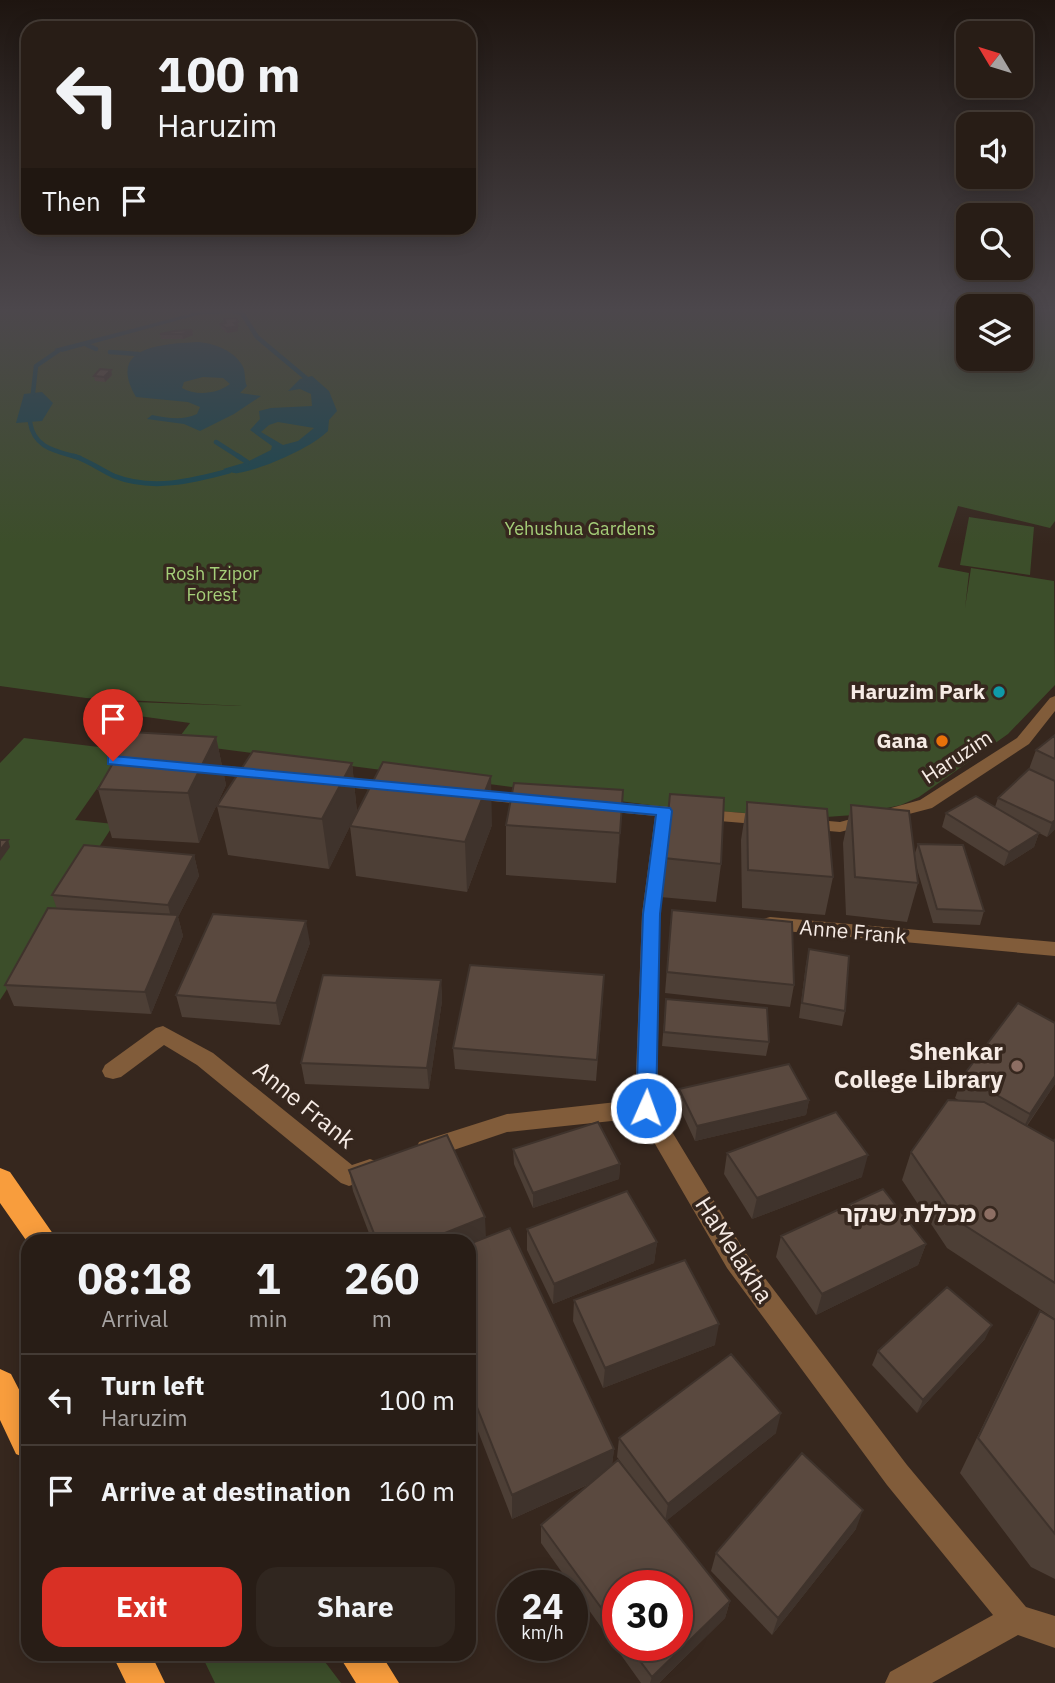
<!DOCTYPE html>
<html lang="en">
<head>
<meta charset="utf-8">
<style>
  body { margin:0; font-family:"IBM Plex Sans","Noto Sans Hebrew",sans-serif; background:#30261f; color:#f1f3f6; height:100vh; display:flex; flex-direction:column; font-size:26px; white-space:nowrap }
  * { box-sizing:border-box; margin:0 }
  p { font-size:23px; color:#a5a2a1 }
  .icon { flex:none; width:38px; height:38px; fill:none; stroke:currentColor; stroke-width:2; stroke-linecap:round; stroke-linejoin:round }
  .map { position:relative; flex:1; overflow:hidden }
  .sheet { position:absolute; left:21px; top:1234px; width:455px; height:427px; display:flex; flex-direction:column; background:#281d16; border-radius:21px; box-shadow:0 4px 18px #0003,0 0 0 2px #443b35 }
  .sheet>* { flex:none }
  .top-card { position:absolute; left:21px; top:21px; width:455px; height:214px; border-radius:21px; box-shadow:0 4px 18px #0003,0 0 0 2px #443b35; background:#281d16; color:#f1f3f6; overflow:hidden }
  .needle { width:46px; rotate:308deg }
  .tools { position:absolute; left:956px; top:21px; display:grid; gap:14px }
  .tools a { display:grid; place-items:center; width:77px; height:77px; border-radius:14px; background:#281d16; box-shadow:0 4px 18px #0003,0 0 0 2px #443b35; font-size:35px }
  .speed { position:absolute; left:497px; top:1570px; display:flex; gap:14px; font-size:35px; font-weight:700; text-align:center }
  .speed>* { display:grid; place-content:center; width:91px; height:91px; border-radius:50%; background:#281d16; box-shadow:0 4px 18px #0003,0 0 0 2px #443b35; line-height:1 }
  .speed small { font-size:18px; font-weight:400 }
  .speed .limit { border:10px solid #d22; background:#fff; color:#111 }
  .pin { position:absolute; display:grid; place-items:center; width:60px; height:60px; color:#fff; margin:-72px -30px; border-radius:50% 50% 50% 0; rotate:-45deg; box-shadow:0 0 7px #0007 }
  .pin .icon { rotate:45deg }
  .me { position:absolute; width:77px; margin:-38px; rotate:2deg; stroke-linejoin:round; filter:drop-shadow(0 0 5px #0008) }
  .turn { display:flex; align-items:center; gap:24px; height:147px; padding:0 21px; font-size:32px }
  .turn .icon { width:91px; height:91px; stroke-width:2.5 }
  .turn b { display:block; font-size:49px; line-height:60px }
  .then { display:flex; align-items:center; height:66px; padding:0 21px; background:#0003; gap:14px; font-size:26px }
  .eta { display:flex; justify-content:space-evenly; align-items:center; height:119px; text-align:center }
  .eta b { font-size:42px; font-weight:800; line-height:49px }
  .primary-button { display:flex; gap:14px; margin-top:auto; padding:14px 21px }
  .primary-button a { flex:1; height:80px; border-radius:21px; background:#d93025; color:#fff; font-size:28px; font-weight:800; line-height:80px; text-align:center }
  .primary-button a+a { background:#30261f; color:#f1f3f6 }
  ul { padding:0; list-style:none }
  li { display:flex; align-items:center; gap:21px; height:91px; padding:0 21px; border-top:2px solid #443b35 }
  li div { flex:1 }
  li b { display:block; font-size:26px }
  li em { font-style:normal }
  .map>svg:first-child { display:block }
  .green { fill:#3c4e2a }
  .water { fill:#134751; fill-rule:evenodd }
  .lines { fill:none; stroke-linecap:round; stroke-linejoin:round }
  .stream-far1 { stroke:#134751; stroke-width:4.5 }
  .stream { stroke:#134751; stroke-width:5 }
  .minor { fill:#815c3a; fill-rule:evenodd }
  .highway { fill:#f89d3d; fill-rule:evenodd }
  .wall { fill:#4d3f36; fill-rule:evenodd }
  .shaded-wall { fill:#3f332c }
  .building { fill:#5a493f; stroke:#3f332c; stroke-width:2 }
  .route { fill:#1a73e8; stroke:#114b97; stroke-width:2 }
  .culture-dot { fill:#0f9aa8; stroke:#36271e; stroke-width:2.5 }
  .food-dot { fill:#e8710a; stroke:#36271e; stroke-width:2.5 }
  .education-dot { fill:#8d6e63; stroke:#36271e; stroke-width:2.5 }
  .labels { text-anchor:middle; stroke-width:7; stroke-linejoin:round; paint-order:stroke }
  .far-park-label { font-size:18px; fill:#a5cf79; stroke:#36271e }
  .poi-label { font-size:21px; font-weight:bold; fill:#f6ebe5; stroke:#36271e; text-anchor:end }
  .street-label { font-size:21px; fill:#f6ebe5; stroke:#36271e }
  .near-poi-label { font-size:24px; font-weight:bold; fill:#f6ebe5; stroke:#36271e; text-anchor:end }
  .near-street-label { font-size:24px; fill:#f6ebe5; stroke:#36271e }
</style>
</head>
<body>
<div class="map">
<svg width="1055" height="1683" viewBox="0 0 1055 1683">
  <rect width="100%" height="100%" fill="#36271e"/>
  <path class="green" d="M0 308H968V359H1020V308H1055V521L1050 528 958 506 938 567 969 573 965 608 971 568 1054 581 1055 685 1008 734 919 797 901 805 854 815 812 818 665 807 175 743 190 723 124 714 134 702 242 706 86 698 0 686Z
    M969 517 1034 527 1030 575 960 565Z
    M24 738 124 750 75 820 114 824 0 1000V763Z
    M201 1654H319L341 1683H215Z"/>
  <path class="water" d="M213 308 237 310 228 313 197 315 62 352 54 349Z
    M199 342C215 344 233 350 242 365 246 371 244 381 247 386L240 393 261 396 234 414 200 431 184 424 147 419 152 415C168 418 182 421 197 414L200 407 188 402 136 397C106 346 162 344 199 342ZM203 377 223 378 230 384C217 394 196 396 182 388L184 382Z
    M312 376 329 391 337 411 329 420 328 431C311 448 263 469 238 473 233 474 228 471 223 469L247 462 271 450 272 446 250 430 260 419 259 411 271 408 312 406 311 394 300 389 288 391 300 379ZM278 422 314 428 298 441 283 445 261 432 269 425Z
    M42 392 53 403 42 421 16 423 24 394Z"/>
  <g class="lines">
    <path class="stream-far1" d="M232 311 242 313 257 337 306 378
      M87 345 96 349
      M110 352 138 354
      M33 393 36 366 58 351
      M30 422C34 449 57 451 80 458
      M216 442 241 458"/>
    <path class="stream" d="M74 456C89 461 101 470 114 476 152 491 192 481 229 471
      M238 456 247 462"/>
    <path class="minor" d="M1055 696V711L1029 744 932 808 840 832 806 829 797 824 806 819 840 822 920 800 1017 738 1050 698Z
      M199 764 262 769 270 774 262 779 193 772 191 769 193 766Z
      M332 776 394 782 402 787 394 792 326 785 324 781Z
      M467 789 534 795 542 800 534 805 461 798 459 794Z
      M600 801 767 815 776 820 767 825 672 817 660 914 657 1107 745 1252 907 1465 1026 1607 1055 1616V1648L1018 1635 932 1683H885L890 1672 993 1615 887 1485 727 1268 640 1118 507 1132 427 1159 419 1156 416 1149 419 1142 507 1114 635 1100 642 914 655 816 594 810 592 806 594 802Z
      M770 917 1055 942V956L763 929 761 924 763 919Z
      M163 1026 213 1053 352 1165 370 1159 378 1162 382 1169 378 1176 349 1186 341 1183 197 1065 164 1045 121 1077 113 1079 105 1077 102 1071 105 1065 156 1028Z"/>
    <path class="highway" d="M0 1168 10 1172 58 1241H28V1243L0 1203Z
      M0 1369 11 1374 28 1407V1459L16 1454 0 1420Z
      M112 1654H151L165 1683H126Z
      M338 1654H381L399 1683H356Z"/>
  </g>
  <path class="wall" d="M224 319 238 322V331L227 333 221 328V324L225 323Z
    M192 330 193 335 183 339H161L160 334Z
    M112 375 105 382 95 381 94 376Z
    M1055 735V829L1047 837 1039 833 1034 847 1004 866 942 827 946 813 995 807 998 798 1029 769 1036 750Z
    M216 737 226 785 199 843 112 838 98 789Z
    M352 763 357 812 492 825 467 892 356 876 350 826 329 869 228 855 217 806Z
    M623 790 616 883 506 875V825Z
    M670 794 721 864 716 902 660 897Z
    M747 802 833 877 825 915 742 908 741 840Z
    M851 805 914 856 918 844 984 911 980 925 933 923 915 862 918 883 907 922 846 915 843 843Z
    M194 855 199 876 178 917 183 936 151 1014 14 1006 5 985 57 909 52 895Z
    M670 931 794 985 790 1007 665 993Z
    M310 943 280 1025 182 1017 176 995Z
    M809 949 845 1011 842 1026 799 1018 806 964Z
    M441 980 442 1001 429 1089 305 1084 301 1063Z
    M603 996 596 1081 455 1069 453 1048Z
    M666 999 769 1042 766 1056 662 1046Z
    M1055 1023V1084L1027 1126 1054 1141 1055 1139V1319L947 1248 902 1180 911 1152 960 1101 955 1098 963 1076Z
    M679 1089 809 1100 806 1115 695 1141 678 1104Z
    M513 1149 620 1164 619 1179 533 1208 514 1164Z
    M727 1153 862 1177 752 1219 724 1174Z
    M349 1170 486 1237 614 1449 612 1465 631 1476 617 1457 619 1438 776 1433 666 1521 730 1601 725 1618 659 1683H641L541 1543V1525L592 1483 512 1519 469 1408V1241H372L353 1191ZM618 1586 677 1645H618Z
    M527 1229 657 1242 654 1263 553 1304 527 1250Z
    M781 1236 926 1244 918 1265 816 1315 776 1257Z
    M574 1300 715 1345 603 1388 573 1321Z
    M1040 1311 1055 1320V1579L1031 1567 960 1473 1020 1348Z
    M985 1339 917 1413 872 1365 878 1351Z
    M856 1529 772 1635 711 1571 716 1553Z"/>
  <path class="shaded-wall" d="M238 322V331L227 333 226 328 234 323Z
    M192 330 193 335 183 339 182 334Z
    M111 370 112 375 105 382 104 377Z
    M216 737 226 785 199 843 188 793Z
    M352 763 357 812 329 869 322 819Z
    M491 776 492 825 467 892 465 842Z
    M623 790 620 840 616 883Z
    M1055 820V829L1047 837 1052 823Z
    M1039 833 1034 847 1004 866 1009 852Z
    M8 840 10 847 0 861V850Z
    M194 855 199 876 178 917 183 936 151 1014 145 992 173 926 168 905Z
    M306 921 310 943 280 1025 276 1003Z
    M441 980 442 1001 429 1089 427 1068Z
    M1055 1076V1084L1020 1135 1030 1114Z
    M809 1100 806 1115 695 1141 697 1126Z
    M868 1155 862 1177 752 1219 757 1198Z
    M620 1164 619 1179 533 1208V1193Z
    M485 1217 486 1238 469 1245V1241H425Z
    M657 1242 654 1263 553 1304 554 1284Z
    M926 1244 918 1265 816 1315 822 1294Z
    M719 1324 715 1345 603 1388 605 1368Z
    M992 1325 985 1339 917 1413 923 1400Z
    M781 1413 776 1433 665 1522 668 1504Z
    M614 1449 611 1474 512 1519V1495Z
    M863 1510 856 1529 772 1635 778 1618Z
    M730 1601 725 1618 659 1683H650L652 1677Z"/>
  <path class="building" d="M236 318 238 322 234 323 238 326 226 328 221 324 226 323 224 319Z
    M192 330 182 334H160L175 331Z
    M100 369 111 370 104 377 94 376Z
    M131 732 216 737 188 793 98 789Z
    M1055 735V759L1036 750Z
    M253 751 352 763 322 819 217 806Z
    M383 762 491 776 465 842 350 826Z
    M1029 769 1055 781V820L1052 823 998 798Z
    M514 783 623 790 620 833 506 825Z
    M670 794 724 798 721 864 664 858Z
    M976 796 1039 833 1009 852 946 813Z
    M747 802 827 809 833 877 748 870Z
    M851 805 909 811 918 883 855 877Z
    M0 840H8L0 850Z
    M918 844 963 845 984 911 937 909Z
    M84 845 194 855 168 905 52 895Z
    M48 908 178 915 145 992 5 985Z
    M672 910 792 922 794 985 667 972Z
    M213 914 306 921 276 1003 176 995Z
    M809 949 849 956 845 1011 802 1003Z
    M470 965 604 975 597 1060 453 1048Z
    M323 975 441 980 427 1068 301 1063Z
    M666 999 767 1008 769 1042 664 1032Z
    M1018 1003 1055 1023V1076L1030 1114 963 1076Z
    M789 1064 809 1100 697 1126 679 1089Z
    M948 1100 984 1102 1054 1141 1055 1139V1283L958 1221 911 1152Z
    M836 1112 868 1155 757 1198 727 1153Z
    M598 1122 620 1164 533 1193 513 1149Z
    M447 1135 485 1217 425 1241H377L349 1170Z
    M883 1189 926 1244 822 1294 781 1236Z
    M627 1191 657 1242 554 1284 527 1229Z
    M510 1228 614 1449 512 1495 469 1387V1244Z
    M685 1260 719 1324 605 1368 574 1300Z
    M947 1287 992 1325 923 1400 878 1351Z
    M1040 1311 1055 1320V1534L978 1438Z
    M731 1354 781 1413 668 1504 619 1438Z
    M802 1453 863 1510 778 1618 716 1553Z
    M618 1460 730 1601 652 1677 628 1645H677V1586H618V1631L541 1525Z"/>
  <linearGradient id="sky" x2="0" y2="1"><stop stop-color="#1e1510"/><stop offset="0.57" stop-color="#4c474c"/><stop offset="1" stop-color="#4c474c" stop-opacity="0"/></linearGradient>
  <rect width="1055" height="544" fill="url(#sky)"/>
  <path class="route" d="M113 756 670 808 672 811 660 914 656 1108 653 1114H638L636 1108 643 914 656 815 108 764V757Z"/>
  <circle class="culture-dot" cx="999" cy="692" r="7"/>
  <circle class="food-dot" cx="942" cy="741" r="7"/>
  <g class="education-dot">
    <circle cx="1017" cy="1066" r="7"/>
    <circle cx="990" cy="1214" r="7"/>
  </g>
  <g class="labels">
    <g class="far-park-label">
      <text x="580" y="535">Yehushua Gardens</text>
      <text x="212" y="580">Rosh Tzipor<tspan x="212" dy="21">Forest</tspan></text>
    </g>
    <g class="poi-label">
      <text x="985" y="699">Haruzim Park</text>
      <text x="928" y="748">Gana</text>
    </g>
    <g class="street-label">
      <text transform="translate(957 757) rotate(-33)" y="7">Haruzim</text>
      <text transform="translate(853 932) rotate(5)" y="7">Anne Frank</text>
    </g>
    <g class="near-poi-label">
      <text x="1003" y="1060">Shenkar<tspan x="1003" dy="28">College Library</tspan></text>
      <text x="976" y="1222">מכללת שנקר</text>
    </g>
    <g class="near-street-label">
      <text transform="translate(304 1105) rotate(39)" y="8">Anne Frank</text>
      <text transform="translate(734 1250) rotate(57)" y="8">HaMelakha</text>
    </g>
  </g>
</svg>
<div class="tools">
<a><svg class="needle" viewBox="-14 -14 28 28"><path d="M0-13l5 13h-10z" fill="#e53935"/><path d="M0 13l5-13h-10z" fill="#a5a2a1"/></svg></a>
<a><svg class="icon" aria-label="sound" viewBox="0 0 24 24"><path d="M4 9h4l5-4v14l-5-4H4zM17 9q2 3 0 6"/></svg></a>
<a><svg class="icon" aria-label="search" viewBox="0 0 24 24"><circle cx="10" cy="10" r="6"/><path d="M15 15l6 6"/></svg></a>
<a><svg class="icon" aria-label="layers" viewBox="0 0 24 24"><path d="M12 4l9 5-9 5-9-5zM3 14l9 5 9-5"/></svg></a>
</div>
<div class="speed"><div>24<small>km/h</small></div><div class="limit">30</div></div>
<div class="pin" style="left:113px;top:761px;background:#d93025"><svg class="icon" aria-label="arrive" viewBox="0 0 24 24"><path d="M6 21V4h12l-3 4 3 4H6"/></svg></div>
<svg class="me" style="left:646px;top:1108px" viewBox="-20 -20 40 40"><circle r="17" fill="#1a73e8" stroke="#fff" stroke-width="3"/><path d="M0-11L8 9 0 5-8 9z" fill="#fff"/></svg>
<div class="top-card">
<div class="turn"><svg class="icon" aria-label="left" viewBox="0 0 24 24"><path d="M17 20v-9H6M10 6l-5 5 5 5"/></svg><div><b>100 m</b>Haruzim</div></div>
<div class="then">Then<svg class="icon" aria-label="arrive" viewBox="0 0 24 24"><path d="M6 21V4h12l-3 4 3 4H6"/></svg></div>
</div>
<section class="sheet">
<div class="eta">
<div><b>08:18</b><p>Arrival</p></div>
<div><b>1</b><p>min</p></div>
<div><b>260</b><p>m</p></div>
</div>
<ul>
<li><svg class="icon" aria-label="left" viewBox="0 0 24 24"><path d="M17 20v-9H6M10 6l-5 5 5 5"/></svg><div><b>Turn left</b><p>Haruzim</p></div><em>100 m</em></li>
<li><svg class="icon" aria-label="arrive" viewBox="0 0 24 24"><path d="M6 21V4h12l-3 4 3 4H6"/></svg><div><b>Arrive at destination</b></div><em>160 m</em></li>
</ul>
<div class="primary-button"><a>Exit</a><a>Share</a></div>
</section>
</div>
</body>
</html>
